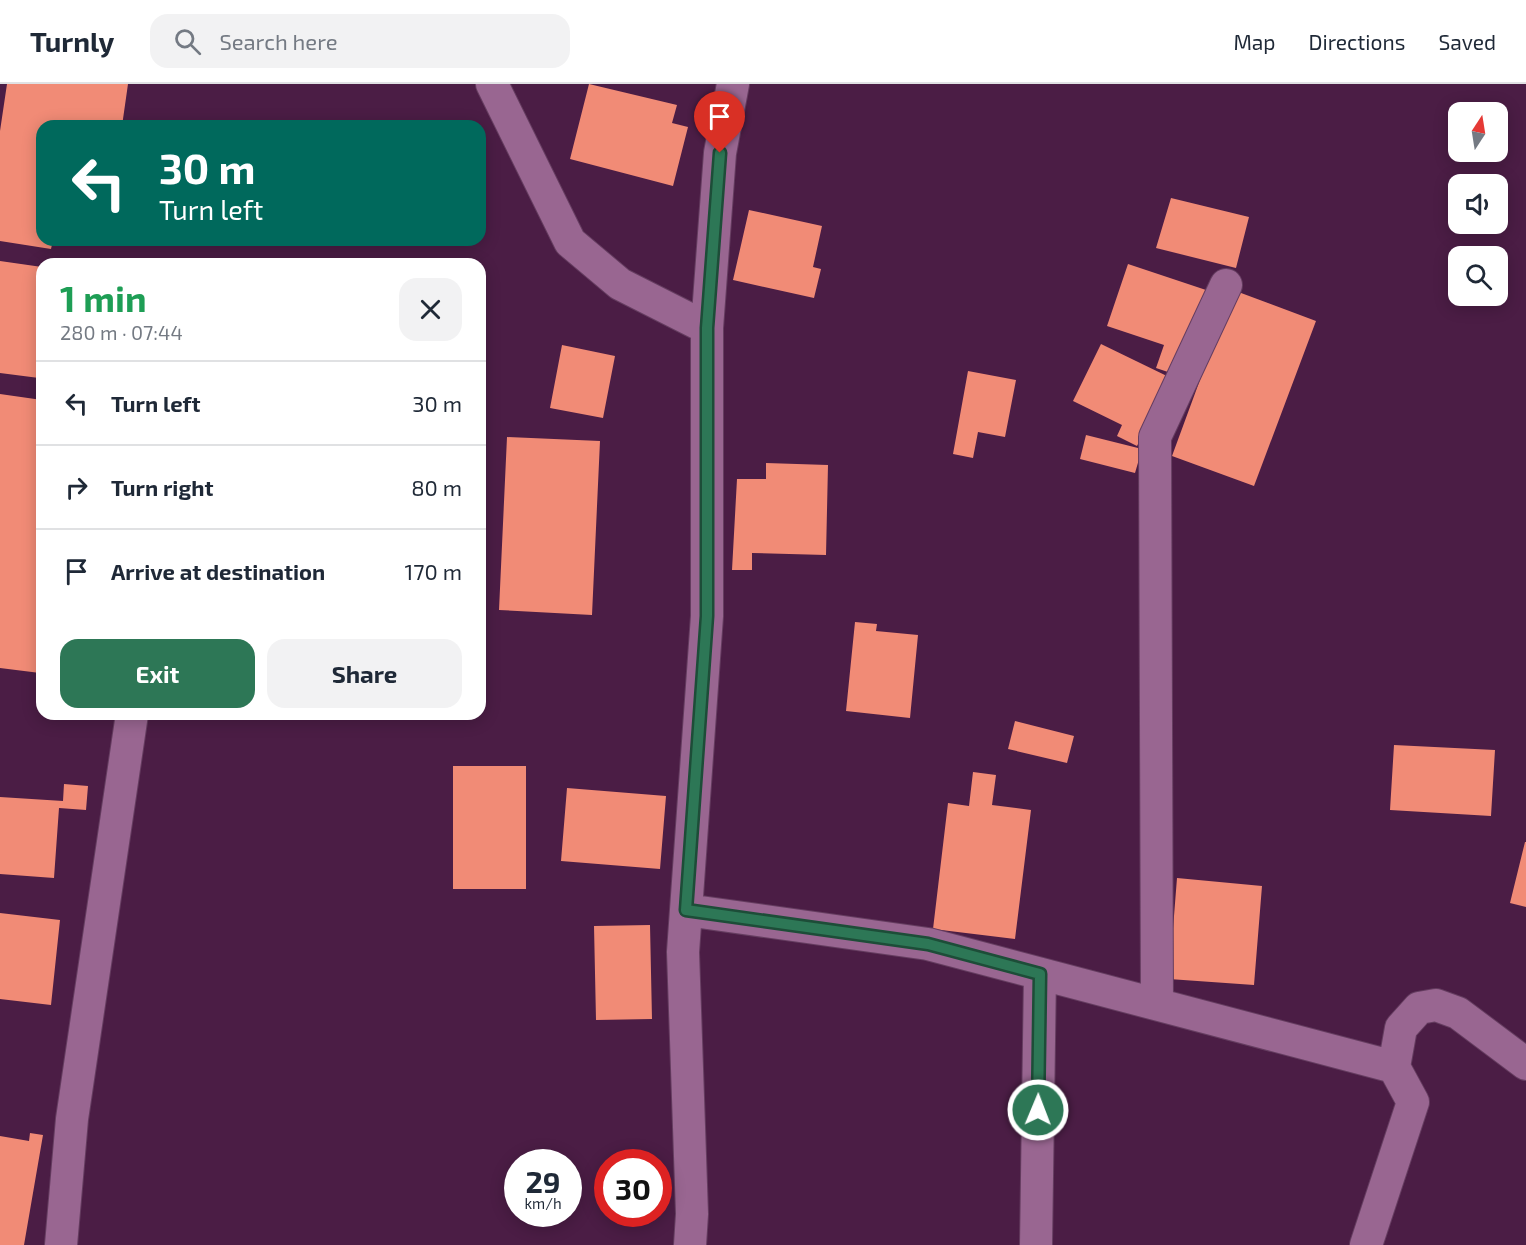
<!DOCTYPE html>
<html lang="en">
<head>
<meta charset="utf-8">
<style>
  body { margin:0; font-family:"Exo 2",sans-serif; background:#f2f2f3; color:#1f2937; height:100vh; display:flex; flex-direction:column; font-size:22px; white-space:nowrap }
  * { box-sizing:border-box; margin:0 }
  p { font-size:20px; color:#747a83 }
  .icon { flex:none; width:33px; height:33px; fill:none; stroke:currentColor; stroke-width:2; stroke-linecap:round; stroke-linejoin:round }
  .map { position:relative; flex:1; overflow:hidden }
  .sheet { position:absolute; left:36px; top:174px; width:450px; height:462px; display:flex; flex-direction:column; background:#fff; border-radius:18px; box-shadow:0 3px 15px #0003 }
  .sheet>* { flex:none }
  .banner { position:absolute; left:36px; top:36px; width:450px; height:126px; border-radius:18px; box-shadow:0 3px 15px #0003; background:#00695c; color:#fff; overflow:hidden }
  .needle { width:39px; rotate:12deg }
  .fabs { position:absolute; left:1448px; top:18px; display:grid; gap:12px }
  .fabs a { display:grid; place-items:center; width:60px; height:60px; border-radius:12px; background:#fff; box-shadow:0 3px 15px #0003; font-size:30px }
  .speed { position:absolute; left:504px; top:1065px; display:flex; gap:12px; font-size:30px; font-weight:700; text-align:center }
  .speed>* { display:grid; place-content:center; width:78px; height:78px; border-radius:50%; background:#fff; box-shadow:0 3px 15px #0003; line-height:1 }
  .speed small { font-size:15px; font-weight:400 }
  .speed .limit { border:9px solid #d22; background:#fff; color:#111 }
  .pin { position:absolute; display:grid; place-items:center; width:51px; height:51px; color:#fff; margin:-62px -26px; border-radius:50% 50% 50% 0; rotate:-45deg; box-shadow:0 0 6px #0007 }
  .pin .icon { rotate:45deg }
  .me { position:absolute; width:66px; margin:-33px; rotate:1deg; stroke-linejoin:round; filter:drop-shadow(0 0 4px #0008) }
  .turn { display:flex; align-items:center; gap:21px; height:126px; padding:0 24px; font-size:27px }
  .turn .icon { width:78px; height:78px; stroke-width:2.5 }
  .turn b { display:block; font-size:42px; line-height:51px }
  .round { display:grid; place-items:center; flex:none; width:63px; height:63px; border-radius:18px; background:#f2f2f3 }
  .head { display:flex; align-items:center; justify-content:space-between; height:102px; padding:0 24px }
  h1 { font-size:36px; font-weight:700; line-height:45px; color:#1e9e55 }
  .cta { display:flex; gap:12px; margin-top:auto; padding:12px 24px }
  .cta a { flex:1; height:69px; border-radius:18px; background:#2d7756; color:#fff; font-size:24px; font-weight:700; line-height:69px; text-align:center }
  .cta a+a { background:#f2f2f3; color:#1f2937 }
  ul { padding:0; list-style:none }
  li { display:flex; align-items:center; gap:18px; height:84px; padding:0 24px; border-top:2px solid #e0e1e3 }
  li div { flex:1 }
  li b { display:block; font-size:22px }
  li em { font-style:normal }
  header { display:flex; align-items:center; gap:36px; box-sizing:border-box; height:84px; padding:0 30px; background:#fff; border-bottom:2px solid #e0e1e3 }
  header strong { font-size:28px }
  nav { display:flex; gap:33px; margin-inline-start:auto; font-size:21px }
  .search { width:420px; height:54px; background:#f2f2f3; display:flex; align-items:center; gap:15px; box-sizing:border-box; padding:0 21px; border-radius:18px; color:#747a83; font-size:22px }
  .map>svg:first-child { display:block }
  .building { fill:#f18b76 }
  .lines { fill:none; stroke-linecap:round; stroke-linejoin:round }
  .minor-casing { stroke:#653d60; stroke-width:34 }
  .minor { stroke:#996691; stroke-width:32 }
  .route-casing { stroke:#1d4d38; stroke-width:15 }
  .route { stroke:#2d7756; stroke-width:10 }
</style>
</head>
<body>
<header>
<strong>Turnly</strong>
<div class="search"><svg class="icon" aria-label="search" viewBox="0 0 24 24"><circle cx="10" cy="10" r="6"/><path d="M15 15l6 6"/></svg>Search here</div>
<nav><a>Map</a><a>Directions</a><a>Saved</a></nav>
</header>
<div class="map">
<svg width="1526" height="1161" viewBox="0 0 1526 1161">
  <rect width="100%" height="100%" fill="#4b1d45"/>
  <path class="building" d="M7 0H128L122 42H42V156H53L51 165 0 157V47Z
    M589 0 677 21 672 39 688 43 673 102 570 75Z
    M1171 114 1249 133 1236 184 1156 164Z
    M749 126 822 142 813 183 821 185 814 214 733 196Z
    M0 177 42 183V269L39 294 0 289Z
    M1128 180 1206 206 1177 291 1156 284 1164 261 1107 242Z
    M1233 206 1316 237 1254 402 1172 372Z
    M1101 260 1171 294 1137 362 1117 352 1122 341 1073 317Z
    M562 261 615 272 603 334 550 324Z
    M968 287 1016 296 1005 353 978 348 973 374 953 370Z
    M0 310 42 316V609H37L40 589 0 584Z
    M1086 351 1142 365 1135 389 1080 375Z
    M507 353 600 357 592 531 499 526Z
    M766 379 828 381 826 471 752 469V486H732L737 395H766Z
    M855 538 877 540 876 547 918 551 910 634 846 627Z
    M1015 637 1074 652 1067 679 1008 665Z
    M1394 661 1495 666 1491 732 1390 726Z
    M453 682H526V805H453Z
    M973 688 996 691 992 721 1031 726 1015 855 933 845 948 719 969 722Z
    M64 700 88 702 86 726 59 724 54 794 0 790V713L63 717Z
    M567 704 666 712 660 785 561 777Z
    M1525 758H1526V823L1510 819Z
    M1177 794 1262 802 1254 901 1169 895Z
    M0 829 60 836 51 921 0 915Z
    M650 841 652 935 596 936 594 842Z
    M30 1049 43 1051 24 1161H0V1052L29 1057Z"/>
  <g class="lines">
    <defs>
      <path id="minor" d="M492 0 570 158 620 200 707 244V532L683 868 692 1130 690 1161
        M707 244 720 69 733 0
        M686 826 928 860 1394 983 1401 944 1419 924 1436 921 1458 929 1526 980
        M1157 920 1155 353 1226 201
        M61 1161 72 1035 132 630
        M1036 1161 1040 890
        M1366 1161 1413 1018 1394 983"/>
    </defs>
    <use href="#minor" class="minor-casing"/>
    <use href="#minor" class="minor"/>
  </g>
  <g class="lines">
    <defs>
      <path id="route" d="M720 69 707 244V532L686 826 928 860 1040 890 1038 1026"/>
    </defs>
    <use href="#route" class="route-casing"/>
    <use href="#route" class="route"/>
  </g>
</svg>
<div class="fabs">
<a><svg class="needle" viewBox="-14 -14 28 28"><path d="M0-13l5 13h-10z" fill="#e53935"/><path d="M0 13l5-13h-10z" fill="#747a83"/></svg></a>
<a><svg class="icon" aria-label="sound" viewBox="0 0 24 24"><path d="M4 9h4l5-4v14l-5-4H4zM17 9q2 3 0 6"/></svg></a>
<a><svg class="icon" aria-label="search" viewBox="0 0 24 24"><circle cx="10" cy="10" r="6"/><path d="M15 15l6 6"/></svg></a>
</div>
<div class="speed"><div>29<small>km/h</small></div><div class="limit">30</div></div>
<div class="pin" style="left:720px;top:69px;background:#d93025"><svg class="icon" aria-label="arrive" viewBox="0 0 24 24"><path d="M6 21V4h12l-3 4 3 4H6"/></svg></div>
<svg class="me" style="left:1038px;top:1026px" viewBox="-20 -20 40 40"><circle r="17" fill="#2d7756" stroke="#fff" stroke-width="3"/><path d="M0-11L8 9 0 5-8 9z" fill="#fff"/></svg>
<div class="banner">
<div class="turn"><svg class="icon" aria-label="left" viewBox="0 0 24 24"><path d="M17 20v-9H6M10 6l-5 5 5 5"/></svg><div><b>30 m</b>Turn left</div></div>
</div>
<section class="sheet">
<div class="head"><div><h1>1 min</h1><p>280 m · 07:44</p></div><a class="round"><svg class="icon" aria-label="close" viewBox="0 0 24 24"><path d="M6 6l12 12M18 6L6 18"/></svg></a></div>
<ul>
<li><svg class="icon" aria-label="left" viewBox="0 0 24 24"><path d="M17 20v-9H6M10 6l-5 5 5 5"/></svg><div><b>Turn left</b></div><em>30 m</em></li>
<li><svg class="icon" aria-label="right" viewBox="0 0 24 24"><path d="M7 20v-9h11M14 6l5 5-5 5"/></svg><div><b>Turn right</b></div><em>80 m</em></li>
<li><svg class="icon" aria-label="arrive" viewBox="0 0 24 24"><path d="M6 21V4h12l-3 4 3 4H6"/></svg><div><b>Arrive at destination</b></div><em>170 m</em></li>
</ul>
<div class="cta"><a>Exit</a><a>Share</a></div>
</section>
</div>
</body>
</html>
